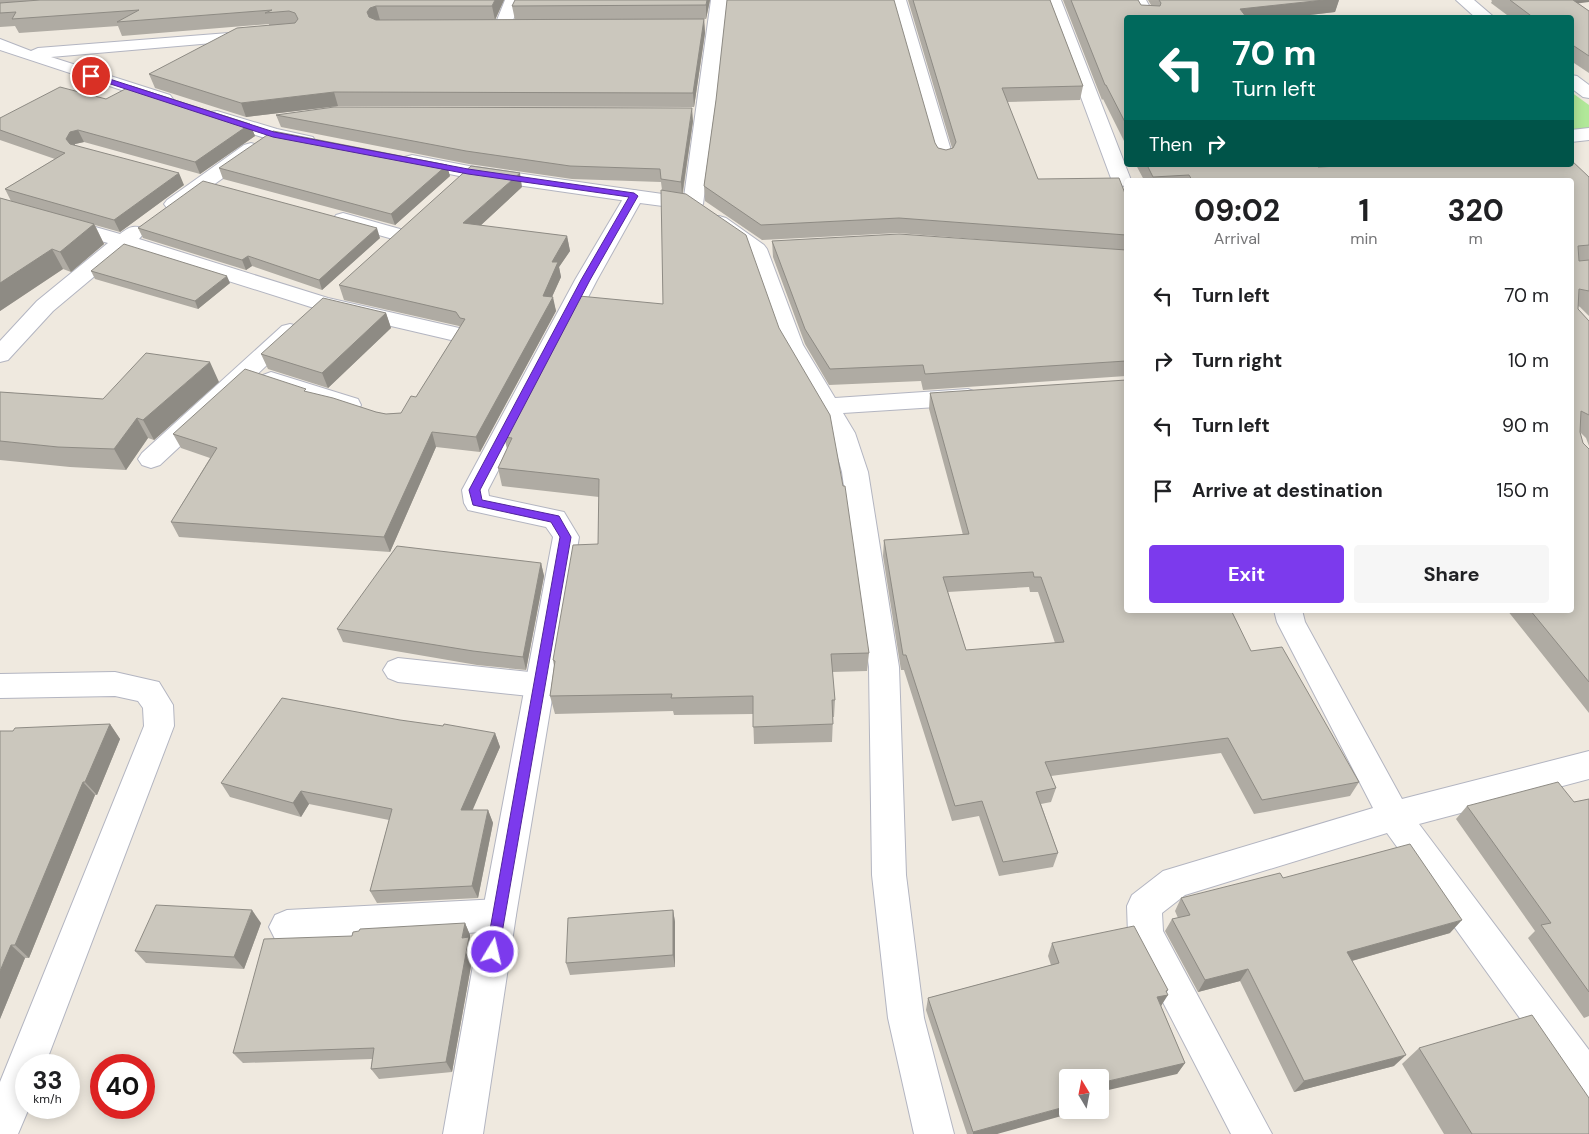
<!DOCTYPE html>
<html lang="en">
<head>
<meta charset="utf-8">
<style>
  body { margin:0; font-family:"DM Sans",sans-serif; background:#f6f6f6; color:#202124; height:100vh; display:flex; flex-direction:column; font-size:19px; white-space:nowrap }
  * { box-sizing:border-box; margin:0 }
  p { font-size:16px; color:#757577 }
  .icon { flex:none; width:28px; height:28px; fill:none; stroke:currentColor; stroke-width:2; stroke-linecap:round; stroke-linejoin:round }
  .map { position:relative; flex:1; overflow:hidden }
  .details { position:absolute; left:1124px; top:178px; width:450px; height:435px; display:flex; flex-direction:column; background:#fff; border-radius:5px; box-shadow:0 2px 12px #0003 }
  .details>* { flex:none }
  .guide { position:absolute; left:1124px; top:15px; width:450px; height:152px; border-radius:5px; box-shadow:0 2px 12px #0003; background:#00695c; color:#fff; overflow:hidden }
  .needle { width:32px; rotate:350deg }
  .controls { position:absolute; left:1059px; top:1069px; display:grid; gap:10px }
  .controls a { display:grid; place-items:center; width:50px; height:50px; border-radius:5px; background:#fff; box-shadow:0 2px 12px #0003; font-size:25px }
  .speed { position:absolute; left:15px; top:1054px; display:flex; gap:10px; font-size:25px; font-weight:700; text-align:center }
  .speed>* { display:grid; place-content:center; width:65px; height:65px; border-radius:50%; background:#fff; box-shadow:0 2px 12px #0003; line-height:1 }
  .speed small { font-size:12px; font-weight:400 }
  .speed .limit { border:8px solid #d22; background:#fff; color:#111 }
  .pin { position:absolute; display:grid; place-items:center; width:42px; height:42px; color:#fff; margin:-21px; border:2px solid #fff; border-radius:50%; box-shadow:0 1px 5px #0007 }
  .me { position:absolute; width:55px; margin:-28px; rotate:9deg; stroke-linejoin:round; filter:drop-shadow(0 0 4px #0008) }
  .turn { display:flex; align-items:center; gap:18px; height:105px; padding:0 25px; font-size:22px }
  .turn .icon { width:65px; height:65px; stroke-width:2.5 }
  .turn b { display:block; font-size:35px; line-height:42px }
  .then { display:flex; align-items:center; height:48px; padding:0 25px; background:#0003; gap:10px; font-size:19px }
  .eta { display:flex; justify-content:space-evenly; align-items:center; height:85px; text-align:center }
  .eta b { font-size:30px; font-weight:700; line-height:35px }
  .button { display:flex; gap:10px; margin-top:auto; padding:10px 25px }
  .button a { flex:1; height:58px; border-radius:5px; background:#7c3aed; color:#fff; font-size:20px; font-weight:700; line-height:58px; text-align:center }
  .button a+a { background:#f6f6f6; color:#202124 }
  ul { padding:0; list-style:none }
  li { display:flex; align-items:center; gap:15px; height:65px; padding:0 25px }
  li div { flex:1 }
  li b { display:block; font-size:19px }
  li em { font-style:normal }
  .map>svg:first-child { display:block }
  .green { fill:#b1e899 }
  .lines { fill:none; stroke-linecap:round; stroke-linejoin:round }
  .minor-casing { stroke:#b3b5c1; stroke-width:2 }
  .tertiary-casing { stroke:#b3b5c1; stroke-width:2 }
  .minor { fill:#fff; fill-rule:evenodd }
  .tertiary { fill:#fff; fill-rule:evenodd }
  .wall { fill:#afaba3; fill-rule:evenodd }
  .shaded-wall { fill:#8e8b84 }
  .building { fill:#cbc7bd; stroke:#8e8b84; fill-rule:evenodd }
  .route { fill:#7c3aed; stroke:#51269a }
</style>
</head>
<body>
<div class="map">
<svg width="1589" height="1134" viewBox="0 0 1589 1134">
  <rect width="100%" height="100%" fill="#efe9df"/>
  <path class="green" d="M1571 92 1589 105V131L1571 134Z"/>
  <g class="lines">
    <defs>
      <path id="minor" d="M505 0H521L511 25 509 28H497L495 25Z
        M890 0H906L953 157 951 161 944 163 937 161 935 157Z
        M1045 0H1061L1131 180H1126V186L1115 185 1112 181Z
        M1130 0H1146L1156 18H1140Z
        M1456 0H1474L1495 18H1476Z
        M254 31 260 33 262 36 260 39 51 57 170 95 173 99 170 103 164 104 0 50V39L31 51 38 48Z
        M1571 75 1577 76 1589 85V98L1583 97 1571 88Z
        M217 111 277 129 313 137 315 141 313 145C291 150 234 127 211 120L208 116 211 112Z
        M1589 128V140L1571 142V130Z
        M251 143 258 145 260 149 258 153 181 208 174 210 167 208 164 204 167 200 244 145Z
        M412 155 469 166 634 190 641 192 644 196 641 200 634 202 469 178 405 165 402 161 405 157Z
        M1189 165H1209L1211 180H1191Z
        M0 200 120 234C128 228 132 225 142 228L145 232 139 239 328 298 459 328 462 333 459 338 451 340 314 308 127 249 53 311 8 360 0 362V341L37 301 108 243 0 212Z
        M343 213 407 231 410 235 407 239 400 241 336 223 333 219 336 215Z
        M719 216 726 218 764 245 767 249 803 345 835 398 968 389 976 392 980 397 976 402 968 405 843 413 855 433 868 472 899 667 906 875 924 1018 954 1134H914L888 1018 872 875 869 667 842 472 831 433 781 345 748 252 712 226 709 222 712 218Z
        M290 324 298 326 301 331 298 336 160 465 151 468 142 465 138 459 142 453 282 326Z
        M271 372 358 399 361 405 358 411 349 413 263 385 259 380 263 375Z
        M1274 610H1302L1305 622 1402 799 1589 751V779L1419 824 1589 1050V1100L1575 1095 1387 833 1185 895 1162 913 1163 931 1272 1134H1231L1134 946 1128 934 1127 906 1132 895 1163 871 1373 808 1277 622Z
        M398 658 539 673 550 676 554 685 550 694 539 697 398 682 388 678 383 670 388 662Z
        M115 672 159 682 173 705 174 726 45 1065H26V1108H29L18 1134H0V1082L144 726 143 708 138 701 115 696 0 698V674Z
        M499 899 511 903 516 915 511 927 499 931 287 944 275 939 269 927 275 915 287 910Z"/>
      <path id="tertiary" d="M711 0H727L715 114 703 204 700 208 693 210 640 203 597 280 488 490 489 496 564 512 579 537 516 915 483 1134H443L482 915 553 537 546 527 468 510 464 503 462 490 575 280 627 192 634 190 684 197Z"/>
    </defs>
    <use href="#minor" class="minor-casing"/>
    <use href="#tertiary" class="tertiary-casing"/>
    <use href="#minor" class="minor"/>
    <use href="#tertiary" class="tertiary"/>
  </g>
  <path class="wall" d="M0 0H504L495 20H515L512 6 515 0H710L706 19H704L705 33 694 107 338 106 246 117 155 88 149 74 269 25V24L122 36 118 26 19 33 15 26 0 27Z
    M908 0H1050L1083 86 1080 100 1007 102 1038 179 1126 196V376L923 390 921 381 829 385 805 344 773 257 772 241H1000L898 233 762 240 705 201 704 186 716 100 935 143 938 148 946 150 952 148Z
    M1063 0H1138L1141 5H1151L1148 0H1339L1335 12 1284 18H1126V145L1103 99 1102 100Z
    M1491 0H1589L1578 3 1589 11V73L1571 61V18H1511L1491 3 1492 1Z
    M106 99 250 124 255 136 200 174 84 142 75 144V145L184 185 120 232 95 225 104 244 71 272 63 269 0 311V198L11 201 5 189 55 159 0 140V118Z
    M276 115 693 121 683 193 869 653 867 671 832 672 835 700 834 717H833L832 742 754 744 753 714 674 715 673 711 555 714 550 696 554 666 553 660 598 544 599 497 502 486 498 468 507 449 504 437 663 304 662 190 661 182 572 179 469 164 281 127Z
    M1136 165H1194V166H1211L1210 165H1317L1318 167H1327L1326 165H1571L1589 177V316L1580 307 1578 306V309L1589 321V446L1586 438 1580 432 1583 443 1589 449V713L1507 610H1571V180H1144Z
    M219 168 450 176 395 225 223 179Z
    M522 187 480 226 567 236 570 251 559 267 561 277 552 297 556 311 480 452 436 447 390 552 179 537 171 522 210 458 181 448 173 434 307 392 376 412 386 414 401 413 416 397 460 327 459 326 344 300 339 285Z
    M138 228 380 238 322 290 252 266 246 270 143 238Z
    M91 271 230 283 198 309 95 279Z
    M386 313 391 328 328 388 268 369 261 354Z
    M219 382 154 440 148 438 126 470 70 467 0 460V392L103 399Z
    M930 393 1126 610 1251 651 1359 782 1350 796 1254 814 1221 753 1051 776 1056 788 1051 802 1041 804 1058 853 1053 867 999 876 979 816 952 821 904 670H901L883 556 884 540 963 535 929 409ZM1029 587 1030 592H1038L1055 643 966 650 948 592Z
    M541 563 544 576 526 670 477 665 343 642 337 629Z
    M110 724 120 739 97 795H95L29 958H25L0 1019 13 731Z
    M495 733 500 747 472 810H488L493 823 478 898 377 903 370 891 389 820 309 804 301 817 230 797 221 783Z
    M1589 799V1016L1584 1018 1528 938 1535 931 1456 819 1467 806 1574 802Z
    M1283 878 1450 933 1352 961 1394 1066 1294 1092 1240 981 1198 992 1165 931 1172 919 1178 918 1175 911 1181 898Z
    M673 910 675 922V967L570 975 566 963Z
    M261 923 244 969 146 963 135 951Z
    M465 923 470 935V939L474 949 452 1072 379 1079 371 1069 372 1059 243 1063 233 1053 352 936Z
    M1052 943 1167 992 1161 1006 1185 1063 1177 1074 1100 1078 997 1134H967L926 1010 928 998 1051 965 1048 956Z
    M1419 1048 1589 1134H1444L1402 1064Z"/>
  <path class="shaded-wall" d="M495 0H504L495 20 492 6Z
    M707 0H710L706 19V5Z
    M1324 0H1339L1335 12 1284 18H1238L1240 9Z
    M1560 0H1589V2L1558 6Z
    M376 6 380 20 370 26 367 12 370 8Z
    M704 19 705 33 694 107 693 93Z
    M334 92 338 106 246 117 241 103Z
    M692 108 693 121 682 195 681 182Z
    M250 124 255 136 200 174 195 162Z
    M78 130 84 142 75 144 72 151 66 139 70 132Z
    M447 165 450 176 395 225 391 214Z
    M179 173 184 185 120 232 114 220Z
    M520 173 522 187 467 238 463 223Z
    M94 224 104 244 71 272 60 252Z
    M377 228 380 238 322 290 319 280Z
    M567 236 570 251 559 267 561 277 546 310 543 296 552 262Z
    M52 249 63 269 0 311V283Z
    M248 256 252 266 246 270 242 260Z
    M227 276 230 283 198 309 195 301Z
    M553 297 556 311 480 452 476 437Z
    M386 313 391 328 328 388 322 373Z
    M210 362 219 382 154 440 143 420Z
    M137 418 148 438 126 470 114 449Z
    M432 432 436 447 390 552 384 537Z
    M541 563 544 576 526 670 523 657Z
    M110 724 120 739 97 795 85 782Z
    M495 733 500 747 467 823 461 810Z
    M83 782 95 795 29 958 15 945Z
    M301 791 309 804 301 817 293 803Z
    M488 810 493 823 478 898 472 886Z
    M252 910 261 923 244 969 234 957Z
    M673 910 675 922V967L673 955Z
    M1462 920 1450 933 1337 965 1347 952Z
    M465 923 470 935V939L474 949 452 1072 446 1062 462 938Z
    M11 945 25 958 0 1019V971Z
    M1248 969 1240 981 1198 992 1205 980Z
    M1168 990 1165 995H1168L1161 1006 1157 997Z
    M1406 1055 1394 1066 1294 1092 1304 1081Z
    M1185 1063 1177 1074 1100 1092V1083Z
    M1068 1106V1110H1083L997 1134H973V1132Z"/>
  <path class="building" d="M40 0H495L492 6H376L370 8 367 12 369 17 376 20 704 19 693 93 334 92 241 103 149 74 237 28 295 23 298 19 295 13 289 11 265 13 272 10 117 22 139 10 12 19 16 12 0 13V3Z
    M515 0H707L706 5 512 6Z
    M727 0H894L935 143 938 148 946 150 953 148 956 142 913 0H1050L1083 86 1002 88 1038 179 1119 178 1126 196V235L899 218 761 225 704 186 716 100Z
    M1071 0H1138L1141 5 1160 6 1161 3 1159 0H1324L1240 9 1247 18H1126V124L1106 85H1105Z
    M1510 0H1573L1589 11V56L1571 44V18H1534Z
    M131 86 250 124 195 162 78 130 70 132 66 139 70 144 179 173 114 220 5 189 65 153 0 130V118L60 87 106 99Z
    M334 107 692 108 681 182 661 179 660 169 570 166 466 151 276 115Z
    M273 131 447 165 391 214 219 168Z
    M1571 160 1589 177V245L1578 246 1579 261 1589 260V291L1579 289 1578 309 1589 321V415L1581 411 1580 432 1583 443 1589 449V682L1530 610H1571V180H1192L1189 175 1153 177 1147 165H1194V166H1217V165H1317L1318 167 1340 166 1339 165H1571Z
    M471 166 520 173 463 223 567 236 552 262H558L543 296 553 297 476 437 432 432 384 537 171 522 217 448 173 434 245 369 306 389 304 391 333 398 376 412 386 414 401 413 411 396 416 397 465 319 460 318 456 312 339 285Z
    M203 181 377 228 319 280 248 256 242 260 138 228Z
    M661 190 686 194 746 235 779 328 830 415 843 486H845L869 653 831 654 835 700H832L833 724 753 727V696L671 698 672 694 550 696 555 661 553 660 573 545 598 544 599 479 498 468 512 438 504 437 579 296 663 304Z
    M0 198 94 224 60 252 52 249 0 283Z
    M899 234 1126 250V361L925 374 923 365 830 369 805 329 772 241Z
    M124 244 227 276 195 301 91 271Z
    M323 298 386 313 322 373 261 354Z
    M146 353 210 362 143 420 137 418 114 449 58 447 0 441V392L103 399Z
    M1126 380V610H1231L1251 651 1282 647 1359 782 1262 800 1228 738 1045 762 1056 788 1036 792 1058 853 1003 862 982 801 955 806 906 655H903L884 540 969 534 930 393ZM1033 572 1034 577H1041L1064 642 966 650 943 577Z
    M397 546 541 563 523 657 473 651 337 629Z
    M282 698 400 720 443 726 444 724 495 733 461 810H488L472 886 370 891 392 809 301 791 293 803 221 783Z
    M110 724 85 782H83L15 945H11L0 971V731H13L15 728Z
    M1558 782 1574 802 1589 799V992L1541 925 1551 923 1467 806Z
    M1410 844 1462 920 1347 952 1406 1055 1304 1081 1248 969 1205 980 1172 919 1190 915 1181 898 1280 873 1283 878Z
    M156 905 252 910 234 957 135 951Z
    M673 910V955L566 963 568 918Z
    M465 923 462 938 469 937 446 1062 371 1069 374 1048 233 1053 264 939 352 936 353 932 359 931 360 929Z
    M1134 926 1168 990 1166 991 1168 995 1157 997 1185 1063 1100 1083V1078H1068V1106L973 1132 928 998 1059 963 1052 943Z
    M1532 1015 1589 1098V1134H1472L1419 1048Z"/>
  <path class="route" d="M89 74H94L274 132 468 169 634 193 638 196 590 280 480 490 482 500 559 516 571 537 498 956 493 959 488 956 486 952 560 537 551 522 473 505 469 490 581 280 629 197 468 174 273 137 89 77Z"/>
</svg>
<div class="controls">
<a><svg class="needle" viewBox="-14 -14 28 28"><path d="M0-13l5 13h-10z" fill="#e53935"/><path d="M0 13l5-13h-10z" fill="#757577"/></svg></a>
</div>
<div class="speed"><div>33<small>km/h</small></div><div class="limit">40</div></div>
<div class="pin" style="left:91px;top:76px;background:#d93025"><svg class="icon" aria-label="arrive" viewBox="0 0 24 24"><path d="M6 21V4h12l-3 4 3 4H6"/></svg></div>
<svg class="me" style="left:493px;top:952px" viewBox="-20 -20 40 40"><circle r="17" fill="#7c3aed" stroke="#fff" stroke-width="3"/><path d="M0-11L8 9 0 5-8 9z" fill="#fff"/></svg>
<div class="guide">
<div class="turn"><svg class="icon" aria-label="left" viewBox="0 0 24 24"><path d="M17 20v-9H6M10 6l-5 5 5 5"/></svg><div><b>70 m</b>Turn left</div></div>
<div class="then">Then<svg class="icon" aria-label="right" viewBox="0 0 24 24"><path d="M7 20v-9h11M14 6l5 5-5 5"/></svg></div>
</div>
<section class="details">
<div class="eta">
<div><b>09:02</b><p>Arrival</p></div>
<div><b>1</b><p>min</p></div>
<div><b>320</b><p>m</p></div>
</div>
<ul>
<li><svg class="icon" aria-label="left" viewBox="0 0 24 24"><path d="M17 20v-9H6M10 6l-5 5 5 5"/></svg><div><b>Turn left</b></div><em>70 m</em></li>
<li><svg class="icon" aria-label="right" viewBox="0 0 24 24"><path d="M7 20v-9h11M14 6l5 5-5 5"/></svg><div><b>Turn right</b></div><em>10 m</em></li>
<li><svg class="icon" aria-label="left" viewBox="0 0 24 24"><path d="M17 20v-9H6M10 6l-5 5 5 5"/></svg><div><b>Turn left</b></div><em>90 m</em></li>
<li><svg class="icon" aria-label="arrive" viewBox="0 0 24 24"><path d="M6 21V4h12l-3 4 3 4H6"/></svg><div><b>Arrive at destination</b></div><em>150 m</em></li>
</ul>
<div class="button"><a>Exit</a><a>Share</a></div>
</section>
</div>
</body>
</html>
